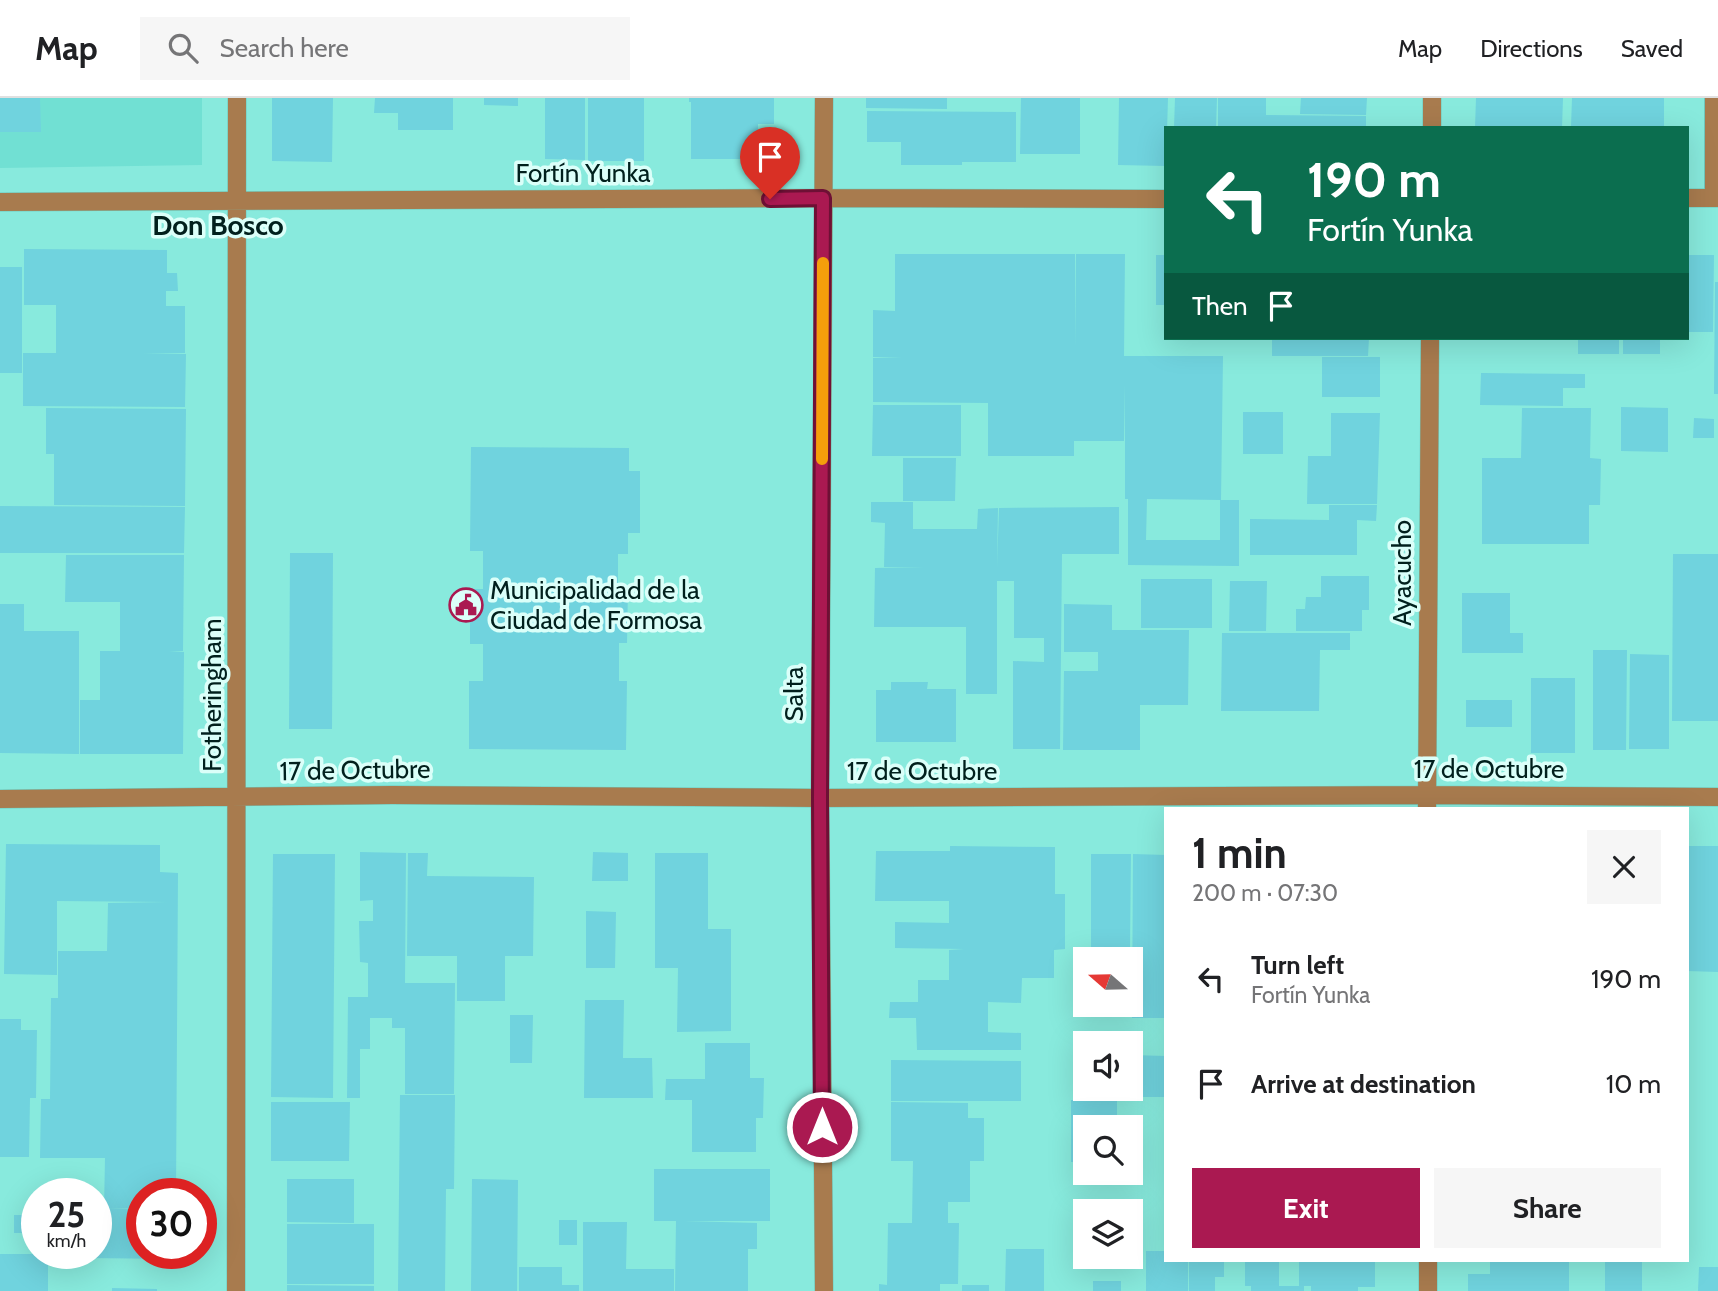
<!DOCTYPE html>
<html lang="en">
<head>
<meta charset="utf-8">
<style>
  body { margin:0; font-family:Cabin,sans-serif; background:#f6f6f6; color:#202124; height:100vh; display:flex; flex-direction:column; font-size:26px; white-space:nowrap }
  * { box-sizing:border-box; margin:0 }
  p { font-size:23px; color:#757577 }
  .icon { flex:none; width:38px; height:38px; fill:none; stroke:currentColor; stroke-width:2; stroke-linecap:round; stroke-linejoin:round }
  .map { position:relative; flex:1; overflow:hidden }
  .sheet { position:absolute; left:1164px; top:709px; width:525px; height:455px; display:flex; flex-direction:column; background:#fff; border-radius:0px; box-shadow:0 7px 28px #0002 }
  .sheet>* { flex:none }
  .top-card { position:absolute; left:1164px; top:28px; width:525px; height:214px; border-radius:0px; box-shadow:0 7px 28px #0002; background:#0b6e4f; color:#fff; overflow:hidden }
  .needle { width:46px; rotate:290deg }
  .controls { position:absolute; left:1073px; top:849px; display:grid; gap:14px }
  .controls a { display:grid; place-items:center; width:70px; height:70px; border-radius:0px; background:#fff; box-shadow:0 7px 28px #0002; font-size:35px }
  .speed { position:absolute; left:21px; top:1080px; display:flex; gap:14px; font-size:35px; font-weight:700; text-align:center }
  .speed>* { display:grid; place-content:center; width:91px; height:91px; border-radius:50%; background:#fff; box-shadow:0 7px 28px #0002; line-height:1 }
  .speed small { font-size:18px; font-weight:400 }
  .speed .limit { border:10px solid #d22; background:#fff; color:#111 }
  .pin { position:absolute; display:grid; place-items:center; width:60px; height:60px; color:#fff; margin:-72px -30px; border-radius:50% 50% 50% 0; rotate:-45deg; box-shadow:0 0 7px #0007 }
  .pin .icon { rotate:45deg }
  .me { position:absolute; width:77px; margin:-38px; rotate:0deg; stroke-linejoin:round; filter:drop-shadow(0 0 5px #0008) }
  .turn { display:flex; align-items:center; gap:24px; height:147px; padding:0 28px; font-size:32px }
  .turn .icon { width:91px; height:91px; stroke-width:2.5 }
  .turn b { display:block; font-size:49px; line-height:60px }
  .then { display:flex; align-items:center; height:66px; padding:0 28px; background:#0003; gap:14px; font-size:26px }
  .round { display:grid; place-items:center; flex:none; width:74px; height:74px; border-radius:0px; background:#f6f6f6 }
  .headline { display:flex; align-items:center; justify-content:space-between; height:119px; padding:0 28px }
  h1 { font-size:42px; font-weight:700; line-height:52px }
  .cta { display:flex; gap:14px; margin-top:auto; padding:14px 28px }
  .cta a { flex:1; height:80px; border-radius:0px; background:#aa1951; color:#fff; font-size:28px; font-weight:700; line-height:80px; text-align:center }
  .cta a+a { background:#f6f6f6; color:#202124 }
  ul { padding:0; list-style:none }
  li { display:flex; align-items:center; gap:21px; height:105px; padding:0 28px }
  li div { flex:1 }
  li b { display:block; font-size:26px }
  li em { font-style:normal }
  header { display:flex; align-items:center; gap:42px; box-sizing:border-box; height:98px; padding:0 35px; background:#fff; border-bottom:2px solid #e0e0e0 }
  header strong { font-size:33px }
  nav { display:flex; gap:38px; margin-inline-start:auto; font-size:24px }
  .search { width:490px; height:63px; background:#f6f6f6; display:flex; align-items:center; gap:18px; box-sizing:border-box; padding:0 24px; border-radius:0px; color:#757577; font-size:26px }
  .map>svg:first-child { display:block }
  .built { fill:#71e0d3 }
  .building { fill:#70d3de }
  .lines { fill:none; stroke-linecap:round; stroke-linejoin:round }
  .lane-casing { stroke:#70c6ba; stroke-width:16 }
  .street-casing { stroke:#70c6ba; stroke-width:19 }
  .lane { stroke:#a87b4e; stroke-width:14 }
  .street { stroke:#a87b4e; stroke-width:18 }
  .route-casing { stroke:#6e1035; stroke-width:18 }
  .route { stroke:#aa1951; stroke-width:12 }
  .slow { stroke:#f59e0b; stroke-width:12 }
  .labels { text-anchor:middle; stroke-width:7; stroke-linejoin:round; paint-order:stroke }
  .street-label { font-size:26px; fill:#01201d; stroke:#dbfff9 }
  .poi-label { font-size:26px; fill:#01201d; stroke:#dbfff9; text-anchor:start }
  .neighbourhood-label { font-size:28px; font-weight:bold; fill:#01201d; stroke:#dbfff9 }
</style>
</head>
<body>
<header>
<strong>Map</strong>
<div class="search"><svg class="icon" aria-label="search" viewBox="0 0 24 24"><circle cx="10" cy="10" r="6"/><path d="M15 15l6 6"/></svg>Search here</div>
<nav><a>Map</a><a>Directions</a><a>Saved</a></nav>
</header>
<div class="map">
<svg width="1718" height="1193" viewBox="0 0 1718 1193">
  <rect width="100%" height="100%" fill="#88eadd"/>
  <path class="built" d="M0 0H202V67L0 70Z"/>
  <path class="building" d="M0 0H40L41 34H0Z
    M272 0H333L332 64 272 63Z
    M375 0H453V32H398V15H374Z
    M484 0H518V8L484 7Z
    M545 0H585V62L545 61Z
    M588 0H644V63H588Z
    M689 0H774V26H758V61H691V4H689Z
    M866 0H947V11L866 10Z
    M1021 0H1080V56H1020Z
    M1119 0H1168L1166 68 1118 67Z
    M1175 0H1217L1216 30H1174Z
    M1218 0H1266V17L1366 18V30H1218Z
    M1301 0H1367L1366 17 1300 16Z
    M1476 0H1563L1562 30H1475Z
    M1572 0H1664V30L1571 29Z
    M867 13 1016 14V64H962V67H901V44H867Z
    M24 151 167 152V175H177L178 193H166V208H185V255L143 256H186L185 309 23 308V255H56V207H24Z
    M895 156H1075L1076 250V156H1125L1124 258H1223L1221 402 1147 401 1146 442H1220V402H1239V468L1128 467V401H1125V286L1124 343H1074V358H988V305L873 304V260H902L873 259V212L895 213Z
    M1156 157H1166V207H1156Z
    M1687 157H1714L1713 234H1687Z
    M0 169H22V275H0Z
    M1715 184H1718V296H1714Z
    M1226 240H1254V242H1226Z
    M1272 240H1369L1368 258H1272Z
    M1578 240H1619V256H1578Z
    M1623 240H1660V256H1623Z
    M1322 259H1380V299H1322Z
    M1481 275 1585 276V290H1563V308L1480 307Z
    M873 307H961V358H872Z
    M1621 309 1668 310V354L1621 353Z
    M46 310 186 311 185 408 54 407V356H46Z
    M1522 310H1591L1590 360 1601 361 1600 407H1589V446H1482V360H1521Z
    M1243 314H1283V356H1243Z
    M1331 315H1380L1377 406H1307L1308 358H1331Z
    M1694 320 1714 321V340H1693Z
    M471 349 629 350V373H640V435H628V456H618V489H628L627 545H619V583H627L626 652 469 651V583H483V546H470V491H483V453H470Z
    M903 360H956L955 403H903Z
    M871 404H913V431H977L978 411 998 410 997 470 999 410 1119 409V456H1062L1060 651H1013V563L1044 564V540H1014V483H997V596H966V529H874L875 470 925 469H884L885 425 871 424Z
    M1329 407H1377L1376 423 1357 422V457H1250V421L1329 422Z
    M0 408 185 409 184 455H0Z
    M290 455H333L332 631H289Z
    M1673 456H1718V623H1672Z
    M66 457H184L183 553H169L184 554 183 656H80V602H100V553H120V504H65Z
    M1321 478H1369V512H1362V533H1296V511H1305L1306 499H1321Z
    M1141 481H1212V530H1141Z
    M1230 483H1267L1266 533H1229Z
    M1462 495H1510V535H1523V555H1462Z
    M0 506H24V533H79V656L0 655Z
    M1064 506 1112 507V532H1189L1188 607H1140V652H1063L1064 573H1098V554H1064Z
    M1222 535H1350V552H1320L1319 613H1221Z
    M1593 552H1627L1626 652H1593Z
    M1630 556 1669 557V651H1629Z
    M1531 580H1575V655H1531Z
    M891 584H928L927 591H956V644H876V592H891Z
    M1466 602H1512V629H1466Z
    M6 746 160 747V774L178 775 176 1096H142V1110L108 1111H138V1125H142V1155H177V1161L86 1160V1155H96V1111H104L105 1060H40L41 1001H50L51 900H58V853H107L108 805 168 804 57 803V877L4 876Z
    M950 748 1055 749V796H1065V851L1054 852V880H1022L1021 905 988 904V934L1021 935V952H917L916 920H889L890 904H918V882H949V852L964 851 895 850V824L949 825V803H875L876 753H950Z
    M1687 748H1718V874L1687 873Z
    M360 754 406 755 405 885H455L454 996H405V930H392V920H370V951H360V1000H347L348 899H368V865L360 864 359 823H373V802L360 803Z
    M593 754 628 755V783H592Z
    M408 755H428L427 778 534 779 533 858H505V903H457V858H407Z
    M655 755H708V831H731V933L677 934 678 870H655Z
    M273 756H335L333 1000 271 999Z
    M1091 756H1131L1130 851H1091Z
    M1133 756 1166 757V920H1132Z
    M586 813 616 814 615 870H586Z
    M585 902H624L623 960H652L653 1000H584Z
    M510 917H533L532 965H510Z
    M0 921H21V932H37L36 1000H30L29 1059H0Z
    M705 945H750V980H764L763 1020H756V1054H692V1002H665L666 981H705Z
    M1130 957 1166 958V999H1124V990H1130Z
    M891 962 1021 963V1003H891Z
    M400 997H455L454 1091H446L445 1193H398Z
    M1071 1002H1117V1029H1085V1064H1071Z
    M271 1004H350L349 1063H271Z
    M891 1004 968 1005V1020H984V1063H970V1104H948V1125H959L958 1186H940V1193H879V1186L887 1187 888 1125H912L913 1063H891Z
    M654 1071H770V1123H684L757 1125V1151H748V1193H675L676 1123H654Z
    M287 1081H354V1125L287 1124Z
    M472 1081 518 1082 517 1193H471Z
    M14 1117H37V1135H14Z
    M559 1122H577V1147H559Z
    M583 1124H627L626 1171H674V1193H583Z
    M287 1126H374V1186H287Z
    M1006 1151H1044V1193H1005Z
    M1146 1153H1166V1162H1188V1193H1146Z
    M0 1156H48V1193H0Z
    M1189 1162H1224V1179H1215V1193H1189Z
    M1245 1162H1279V1188H1299V1162H1375V1189H1358V1193H1311V1188H1304V1193H1251V1188H1245Z
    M1490 1162H1569V1193H1468V1176H1490Z
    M1605 1162H1642V1193H1605Z
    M519 1169H562V1187H579V1193H519Z
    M1699 1169H1718V1193H1698Z
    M1093 1183H1121V1193H1093Z
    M287 1187 374 1188V1193H287Z
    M962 1187H989V1193H962Z
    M112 1190 157 1191V1193H112Z"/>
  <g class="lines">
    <defs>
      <path id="lane" d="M1712 0V100"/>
      <path id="street" d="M1432 30V0
        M1687 100H1718
        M0 104 823 100 1166 101
        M0 701 392 697 820 700 1426 697 1718 699
        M1427 710 1430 240
        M1428 1162V1193
        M236 1193 237 0
        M824 1193 820 700 824 0"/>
    </defs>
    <use href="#lane" class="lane-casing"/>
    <use href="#street" class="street-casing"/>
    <use href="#lane" class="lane"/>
    <use href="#street" class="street"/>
  </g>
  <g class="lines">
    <defs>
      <path id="route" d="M770 101 823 100 820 700 822 1029"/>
    </defs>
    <use href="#route" class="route-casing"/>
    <use href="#route" class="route"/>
    <path class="slow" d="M822 361 823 165"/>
  </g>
  <defs>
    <symbol id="civic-ring" viewBox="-11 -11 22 22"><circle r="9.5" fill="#dbfff9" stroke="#aa1951" stroke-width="1.5"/><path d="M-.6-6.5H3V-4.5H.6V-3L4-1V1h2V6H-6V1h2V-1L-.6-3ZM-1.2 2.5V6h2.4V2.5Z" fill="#aa1951"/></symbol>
  </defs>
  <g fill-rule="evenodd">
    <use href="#civic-ring" x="447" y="488" width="38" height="38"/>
  </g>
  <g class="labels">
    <g class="street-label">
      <text x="583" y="84">Fortín Yunka</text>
      <text transform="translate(1402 475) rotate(-90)" y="9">Ayacucho</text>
      <text transform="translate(794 596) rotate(-90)" y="9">Salta</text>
      <text transform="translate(212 597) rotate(-90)" y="9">Fotheringham</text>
      <text x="1489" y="680">17 de Octubre</text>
      <text transform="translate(355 672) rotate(-1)" y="9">17 de Octubre</text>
      <text x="922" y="682">17 de Octubre</text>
    </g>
    <g class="poi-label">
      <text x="490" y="501">Municipalidad de la<tspan x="490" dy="30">Ciudad de Formosa</tspan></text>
    </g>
    <g class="neighbourhood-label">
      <text x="218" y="137">Don Bosco</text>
    </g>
  </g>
</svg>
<div class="controls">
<a><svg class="needle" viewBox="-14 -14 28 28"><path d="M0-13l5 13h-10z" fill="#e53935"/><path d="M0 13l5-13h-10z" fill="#757577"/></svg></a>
<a><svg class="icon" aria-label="sound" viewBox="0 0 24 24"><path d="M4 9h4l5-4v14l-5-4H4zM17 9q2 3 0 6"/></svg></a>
<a><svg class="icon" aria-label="search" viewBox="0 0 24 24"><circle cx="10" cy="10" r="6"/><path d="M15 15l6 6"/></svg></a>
<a><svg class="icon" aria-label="layers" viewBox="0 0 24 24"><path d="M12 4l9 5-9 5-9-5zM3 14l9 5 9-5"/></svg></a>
</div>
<div class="speed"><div>25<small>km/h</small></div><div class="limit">30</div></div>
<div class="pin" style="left:770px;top:101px;background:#d93025"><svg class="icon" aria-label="arrive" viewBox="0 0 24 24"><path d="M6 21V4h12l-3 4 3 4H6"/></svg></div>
<svg class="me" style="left:822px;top:1029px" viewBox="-20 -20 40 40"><circle r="17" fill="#aa1951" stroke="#fff" stroke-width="3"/><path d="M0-11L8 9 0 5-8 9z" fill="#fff"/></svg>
<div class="top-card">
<div class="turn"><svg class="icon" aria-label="left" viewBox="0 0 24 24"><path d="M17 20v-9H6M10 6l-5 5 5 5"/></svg><div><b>190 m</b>Fortín Yunka</div></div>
<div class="then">Then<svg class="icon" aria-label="arrive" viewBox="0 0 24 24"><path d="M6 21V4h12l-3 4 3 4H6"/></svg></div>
</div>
<section class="sheet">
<div class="headline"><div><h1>1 min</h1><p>200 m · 07:30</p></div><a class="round"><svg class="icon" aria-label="close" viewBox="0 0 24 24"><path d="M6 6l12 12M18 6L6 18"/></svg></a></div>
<ul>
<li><svg class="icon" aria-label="left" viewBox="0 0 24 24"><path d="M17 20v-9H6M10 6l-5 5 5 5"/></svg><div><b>Turn left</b><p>Fortín Yunka</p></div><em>190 m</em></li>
<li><svg class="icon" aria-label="arrive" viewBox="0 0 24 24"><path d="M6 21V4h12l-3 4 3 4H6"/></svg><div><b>Arrive at destination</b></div><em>10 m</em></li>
</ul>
<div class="cta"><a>Exit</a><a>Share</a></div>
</section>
</div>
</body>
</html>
